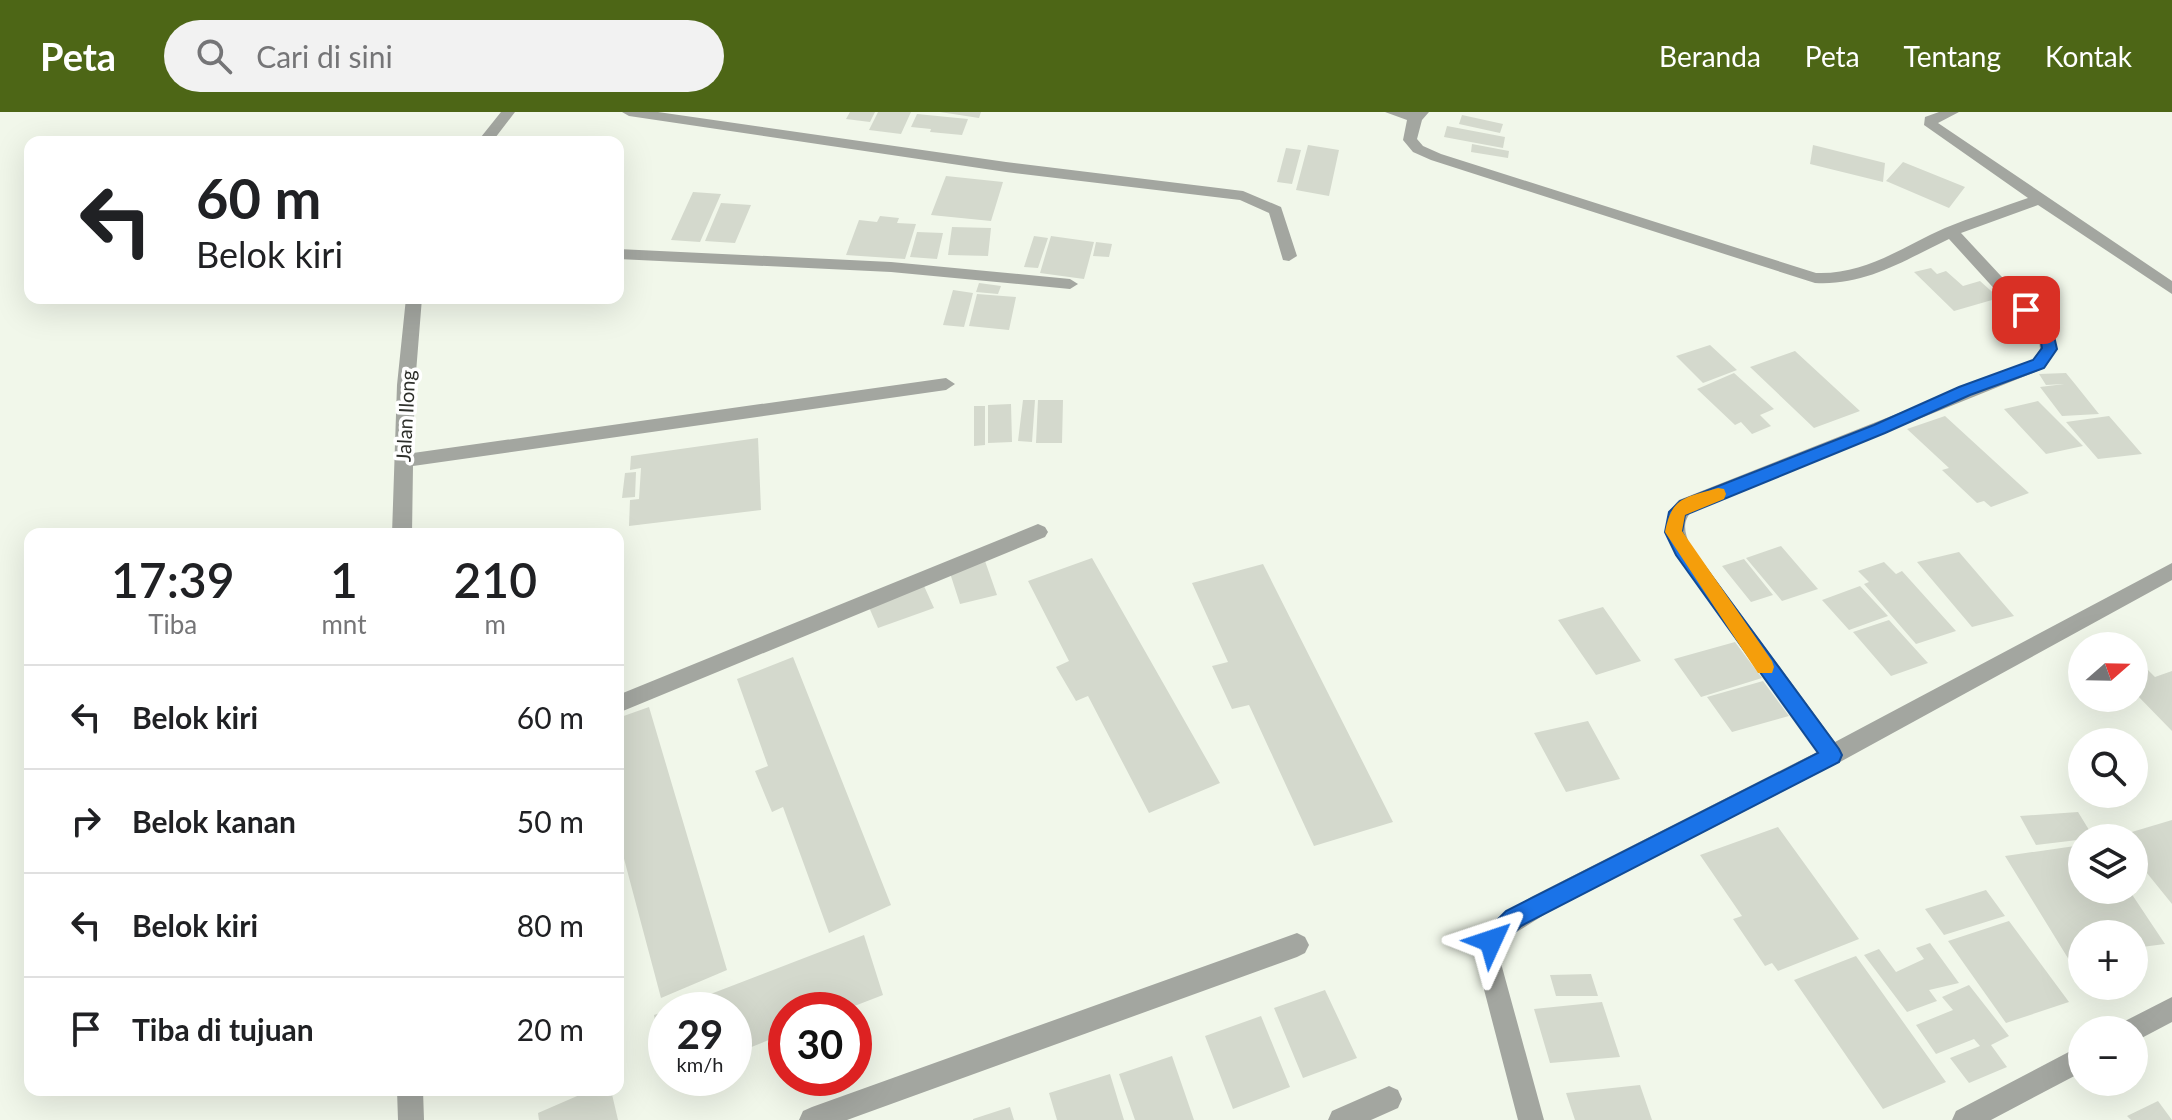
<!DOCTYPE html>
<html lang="id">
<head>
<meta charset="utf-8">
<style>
  body { margin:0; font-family:Lato,sans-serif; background:#f2f2f2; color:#202124; height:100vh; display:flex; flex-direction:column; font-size:30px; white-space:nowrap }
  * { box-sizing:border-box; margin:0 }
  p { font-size:26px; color:#757577 }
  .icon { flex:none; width:44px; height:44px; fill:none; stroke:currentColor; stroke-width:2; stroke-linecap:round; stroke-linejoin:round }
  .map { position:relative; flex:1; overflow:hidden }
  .side { position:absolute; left:24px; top:416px; width:600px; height:568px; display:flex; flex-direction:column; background:#fff; border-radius:16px; box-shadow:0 8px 32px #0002 }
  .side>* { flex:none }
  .top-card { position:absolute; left:24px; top:24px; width:600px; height:168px; border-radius:16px; box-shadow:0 8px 32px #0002; background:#fff; color:#202124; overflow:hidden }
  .needle { width:52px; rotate:70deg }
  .buttons { position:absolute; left:2068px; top:520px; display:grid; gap:16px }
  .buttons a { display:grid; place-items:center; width:80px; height:80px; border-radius:50%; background:#fff; box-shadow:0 8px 32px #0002; font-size:40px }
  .speed { position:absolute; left:648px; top:880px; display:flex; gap:16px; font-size:40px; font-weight:700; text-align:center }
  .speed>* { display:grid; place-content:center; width:104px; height:104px; border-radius:50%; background:#fff; box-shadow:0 8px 32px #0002; line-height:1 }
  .speed small { font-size:20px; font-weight:400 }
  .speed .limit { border:12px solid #d22; background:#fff; color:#111 }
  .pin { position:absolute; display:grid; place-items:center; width:68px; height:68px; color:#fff; margin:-34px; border-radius:16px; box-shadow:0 4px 12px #0006 }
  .me { position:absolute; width:88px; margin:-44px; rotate:48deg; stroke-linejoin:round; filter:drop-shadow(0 0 6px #0008) }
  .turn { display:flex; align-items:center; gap:28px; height:168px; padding:0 40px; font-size:36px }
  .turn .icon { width:104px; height:104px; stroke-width:2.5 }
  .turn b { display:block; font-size:56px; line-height:68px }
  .eta { display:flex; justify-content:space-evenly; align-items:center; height:136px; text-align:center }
  .eta b { font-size:48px; font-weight:600; line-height:56px }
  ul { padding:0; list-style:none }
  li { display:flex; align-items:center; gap:24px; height:104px; padding:0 40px; border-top:2px solid #e0e0e0 }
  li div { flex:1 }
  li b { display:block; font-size:30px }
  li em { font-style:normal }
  header { display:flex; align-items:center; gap:48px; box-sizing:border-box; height:112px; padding:0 40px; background:#4d6616; color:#fff }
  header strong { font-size:38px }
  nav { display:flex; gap:44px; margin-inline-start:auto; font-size:28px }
  .search { width:560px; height:72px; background:#f2f2f2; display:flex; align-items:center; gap:20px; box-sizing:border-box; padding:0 28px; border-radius:44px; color:#757577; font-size:30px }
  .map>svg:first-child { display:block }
  .building { fill:#d4d9cd }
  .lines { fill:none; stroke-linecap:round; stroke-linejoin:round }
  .street { fill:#a3a6a0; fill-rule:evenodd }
  .route { fill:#1a73e8; stroke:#114b97; stroke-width:2 }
  .slow { fill:#f59e0b }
  .labels { text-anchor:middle; stroke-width:7; stroke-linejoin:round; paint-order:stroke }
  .street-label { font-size:20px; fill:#2d2f2a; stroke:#fff }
</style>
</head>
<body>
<header>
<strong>Peta</strong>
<div class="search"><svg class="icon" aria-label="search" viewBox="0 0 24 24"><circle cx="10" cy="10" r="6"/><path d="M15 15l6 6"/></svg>Cari di sini</div>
<nav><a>Beranda</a><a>Peta</a><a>Tentang</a><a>Kontak</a></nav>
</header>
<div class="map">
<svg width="2172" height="1008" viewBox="0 0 2172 1008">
  <rect width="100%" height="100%" fill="#f1f7ea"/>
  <path class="building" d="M850 0H875L870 10 846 7Z
    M878 0H911L901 22 869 18Z
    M940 0H981L979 6Z
    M917 2 968 7 962 23 930 20 931 17 911 15Z
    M1462 3 1503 12 1500 21 1459 12Z
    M1447 14 1505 25 1503 36 1444 25Z
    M1472 32 1509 39 1508 46 1471 40Z
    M1308 33 1339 38 1329 84 1296 78Z
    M1813 33 1885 51 1883 70 1810 52Z
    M1286 36 1301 38 1292 72 1277 70Z
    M1903 50 1965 75 1949 96 1886 69Z
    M946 64 1003 70 991 109 931 103Z
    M693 80 721 82 700 130 671 128Z
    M721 91 751 93 735 131 705 129Z
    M880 104 899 106 897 111 916 112 905 147 846 143 859 108 877 110Z
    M952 115 991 116 988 144 948 143Z
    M917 120 943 121 937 147 910 145Z
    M1034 124 1048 126 1038 156 1024 155Z
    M1051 124 1094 130 1084 167 1040 161Z
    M1096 130 1112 132 1109 145 1093 144Z
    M1931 156 1937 162 1946 159 1963 174 1980 169 1999 186 1954 199 1914 160Z
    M979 171 1001 174 998 182 976 180Z
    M953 178 973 181 964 215 943 213Z
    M977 182 1016 185 1009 218 969 214Z
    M1710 233 1737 258 1703 271 1676 244Z
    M1795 239 1860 299 1814 316 1750 255Z
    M1734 261 1774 297 1760 303 1771 314 1752 322 1741 310 1735 313 1697 277Z
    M2066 261 2075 272 2099 302 2062 304 2040 275 2064 272 2046 273 2039 262Z
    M1023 288H1035L1032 330 1018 329Z
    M1038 288H1063L1062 331H1036Z
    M2038 289 2083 334 2046 342 2004 297Z
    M1011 292 1012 330 988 331V293Z
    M974 294H985V333L974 334Z
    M1945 304 2029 381 1991 395 1984 389 1977 391 1942 358 1949 356 1907 317Z
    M2109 304 2142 342 2098 347 2066 310Z
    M758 326 761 398 629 414 630 388 639 387 641 356 630 358 631 344Z
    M636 360 635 385 622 386 625 361Z
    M1781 434 1818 477 1782 489 1746 446Z
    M1959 440 2014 504 1972 515 1917 450Z
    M1092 446 1220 671 1149 701 1088 584 1076 589 1056 555 1069 549 1028 469Z
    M1744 447 1773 483 1751 490 1722 454Z
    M985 449 997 483 960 492 949 458Z
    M1884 450 1896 462 1902 459 1956 519 1916 532 1864 472 1869 470 1858 459Z
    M1263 452 1393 710 1314 734 1249 593 1232 597 1212 554 1228 550 1192 471Z
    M924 474 934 496 878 516 868 493Z
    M1860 474 1888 504 1849 518 1822 488Z
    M1603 495 1641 549 1596 563 1558 508Z
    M1889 508 1928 551 1891 564 1853 520Z
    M1735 530 1762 566 1701 585 1674 547Z
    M793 545 891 793 829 821 783 695 772 700 755 659 768 654 737 567Z
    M2148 558 2155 565 2172 559V619L2134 580V563Z
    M1763 569 1789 604 1732 620 1707 585Z
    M649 595 727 858 661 886 623 743 618 745V606Z
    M1588 609 1620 667 1566 680 1534 621Z
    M2078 700 2094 726 2036 733 2020 704Z
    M2172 708V792L2134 745V726L2115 725Z
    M1778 715 1859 827 1778 859 1772 851 1765 854 1733 807 1742 804 1700 743Z
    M2082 733V778H2129L2165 832 2134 836V822H2082V855L2074 856 2005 744Z
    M1986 778 2005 804 1944 823 1925 797Z
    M2009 809 2069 890 2006 911 1948 829Z
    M864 823 883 883 844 898H786V921L734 942V898H669Z
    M1930 831 1959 871 1929 878 1937 889 1907 900 1864 843 1879 837 1896 860 1924 847 1916 836Z
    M1856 844 1946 970 1883 997 1794 868Z
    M1591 862 1598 884H1556L1550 863Z
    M1969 873 2009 924 1991 933 2007 955 1969 971 1950 946 1980 934 1974 927 1936 942 1916 913 1953 898 1942 885Z
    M1325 878 1357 946 1303 966 1274 896Z
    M1602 890 1620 945 1550 951 1534 897Z
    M666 899V961H664L654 903Z
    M1261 904 1290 975 1233 997 1205 924Z
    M1172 944 1194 1008H1135L1119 962Z
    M1110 962 1124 1008H1057L1049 981Z
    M1640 973 1652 1008H1575L1566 981Z
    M591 978H611L618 1008H539L538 1001Z
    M2158 989 2172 1008H2131L2127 1004Z
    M1010 995 1014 1008H973V1007Z"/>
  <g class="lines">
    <path class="street" d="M501 0H515L492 30H477Z
      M622 0H658L1006 50 1243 79 1281 95 1297 144 1289 149 1283 148 1269 101 1240 88 1006 60 629 4Z
      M1385 0H1429L1422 8 1417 27 1423 34 1441 42 1816 161C1865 163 1902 135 1945 116 1972 105 2000 96 2028 86L1924 13 1925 5 1939 0H1959L1938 11 2172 169V182L2038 93 1961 121 2053 220 2057 237 2045 256 1693 398C1682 409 1684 419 1690 433L1835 630 2172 451V468L1840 650 1547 801 1507 826 1499 844 1544 1008H1518L1475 843 1491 810 1531 785 1817 640 1676 443C1665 422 1661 406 1679 388L2033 248 2040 237 2039 226 1949 127C1905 148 1865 174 1815 171L1431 48 1413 40 1403 28 1407 8Z
      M618 137 891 150 1070 167 1078 172 1070 177 891 160 618 147Z
      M406 186H422L415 273 413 341 946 266 955 272 946 278 413 354 412 422H392L397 273Z
      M1038 412 1045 415 1048 420 1045 425 618 601V583Z
      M1297 821 1305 825 1309 833 1305 841 1297 845 847 1008H799L803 999 812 995Z
      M2172 885V910L2134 930V918H2122L2125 909Z
      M2082 933V960L1991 1008H1952L1956 999Z
      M1389 974 1398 978 1402 987 1398 996 1371 1008H1328L1332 999Z
      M397 978H423L424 1008H398Z"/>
  </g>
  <path class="route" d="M2026 192 2031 194 2053 220 2057 237 2044 256 1970 283 1885 321 1685 403 1682 420 1689 433 1839 637 1842 643 1839 650 1521 814 1499 836 1491 839 1484 836 1480 829 1484 821 1506 799 1818 641 1676 443 1665 420 1669 400 1680 389 1874 313 1959 275 2033 248 2042 236 2040 225 2018 198Z"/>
  <path class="slow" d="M1718 376 1724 377 1726 382 1724 387 1685 403 1682 419 1772 549 1774 555 1772 561H1758L1665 420C1672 384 1685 386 1718 376Z"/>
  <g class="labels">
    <g class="street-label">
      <text transform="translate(406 304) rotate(-87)" y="7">Jalan Ilong</text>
    </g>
  </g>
</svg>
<div class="buttons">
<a><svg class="needle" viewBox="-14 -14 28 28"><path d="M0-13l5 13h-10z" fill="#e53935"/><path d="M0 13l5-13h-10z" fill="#757577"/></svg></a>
<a><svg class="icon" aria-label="search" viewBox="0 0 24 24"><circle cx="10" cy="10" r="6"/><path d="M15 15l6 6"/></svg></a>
<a><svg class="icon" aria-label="layers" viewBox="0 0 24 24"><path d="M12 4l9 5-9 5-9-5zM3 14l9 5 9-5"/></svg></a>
<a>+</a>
<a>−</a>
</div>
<div class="speed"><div>29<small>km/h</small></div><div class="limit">30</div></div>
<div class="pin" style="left:2026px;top:198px;background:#d93025"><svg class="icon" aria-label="arrive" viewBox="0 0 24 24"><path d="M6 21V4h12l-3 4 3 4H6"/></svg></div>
<svg class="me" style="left:1491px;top:829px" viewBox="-20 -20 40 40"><path d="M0-17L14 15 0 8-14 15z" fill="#1a73e8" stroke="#fff" stroke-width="4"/></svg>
<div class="top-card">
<div class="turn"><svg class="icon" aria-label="left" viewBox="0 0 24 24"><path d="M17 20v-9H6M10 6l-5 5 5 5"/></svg><div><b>60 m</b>Belok kiri</div></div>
</div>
<section class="side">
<div class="eta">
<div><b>17:39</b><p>Tiba</p></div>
<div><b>1</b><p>mnt</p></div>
<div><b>210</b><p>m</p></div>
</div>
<ul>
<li><svg class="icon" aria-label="left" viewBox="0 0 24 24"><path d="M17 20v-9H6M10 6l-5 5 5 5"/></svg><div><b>Belok kiri</b></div><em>60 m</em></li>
<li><svg class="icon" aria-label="right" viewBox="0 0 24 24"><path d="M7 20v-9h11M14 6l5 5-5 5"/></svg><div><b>Belok kanan</b></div><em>50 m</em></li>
<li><svg class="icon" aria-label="left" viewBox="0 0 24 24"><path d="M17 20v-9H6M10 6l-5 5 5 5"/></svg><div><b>Belok kiri</b></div><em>80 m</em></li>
<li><svg class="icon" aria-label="arrive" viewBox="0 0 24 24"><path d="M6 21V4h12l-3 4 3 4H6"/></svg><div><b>Tiba di tujuan</b></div><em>20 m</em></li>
</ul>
</section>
</div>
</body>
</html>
